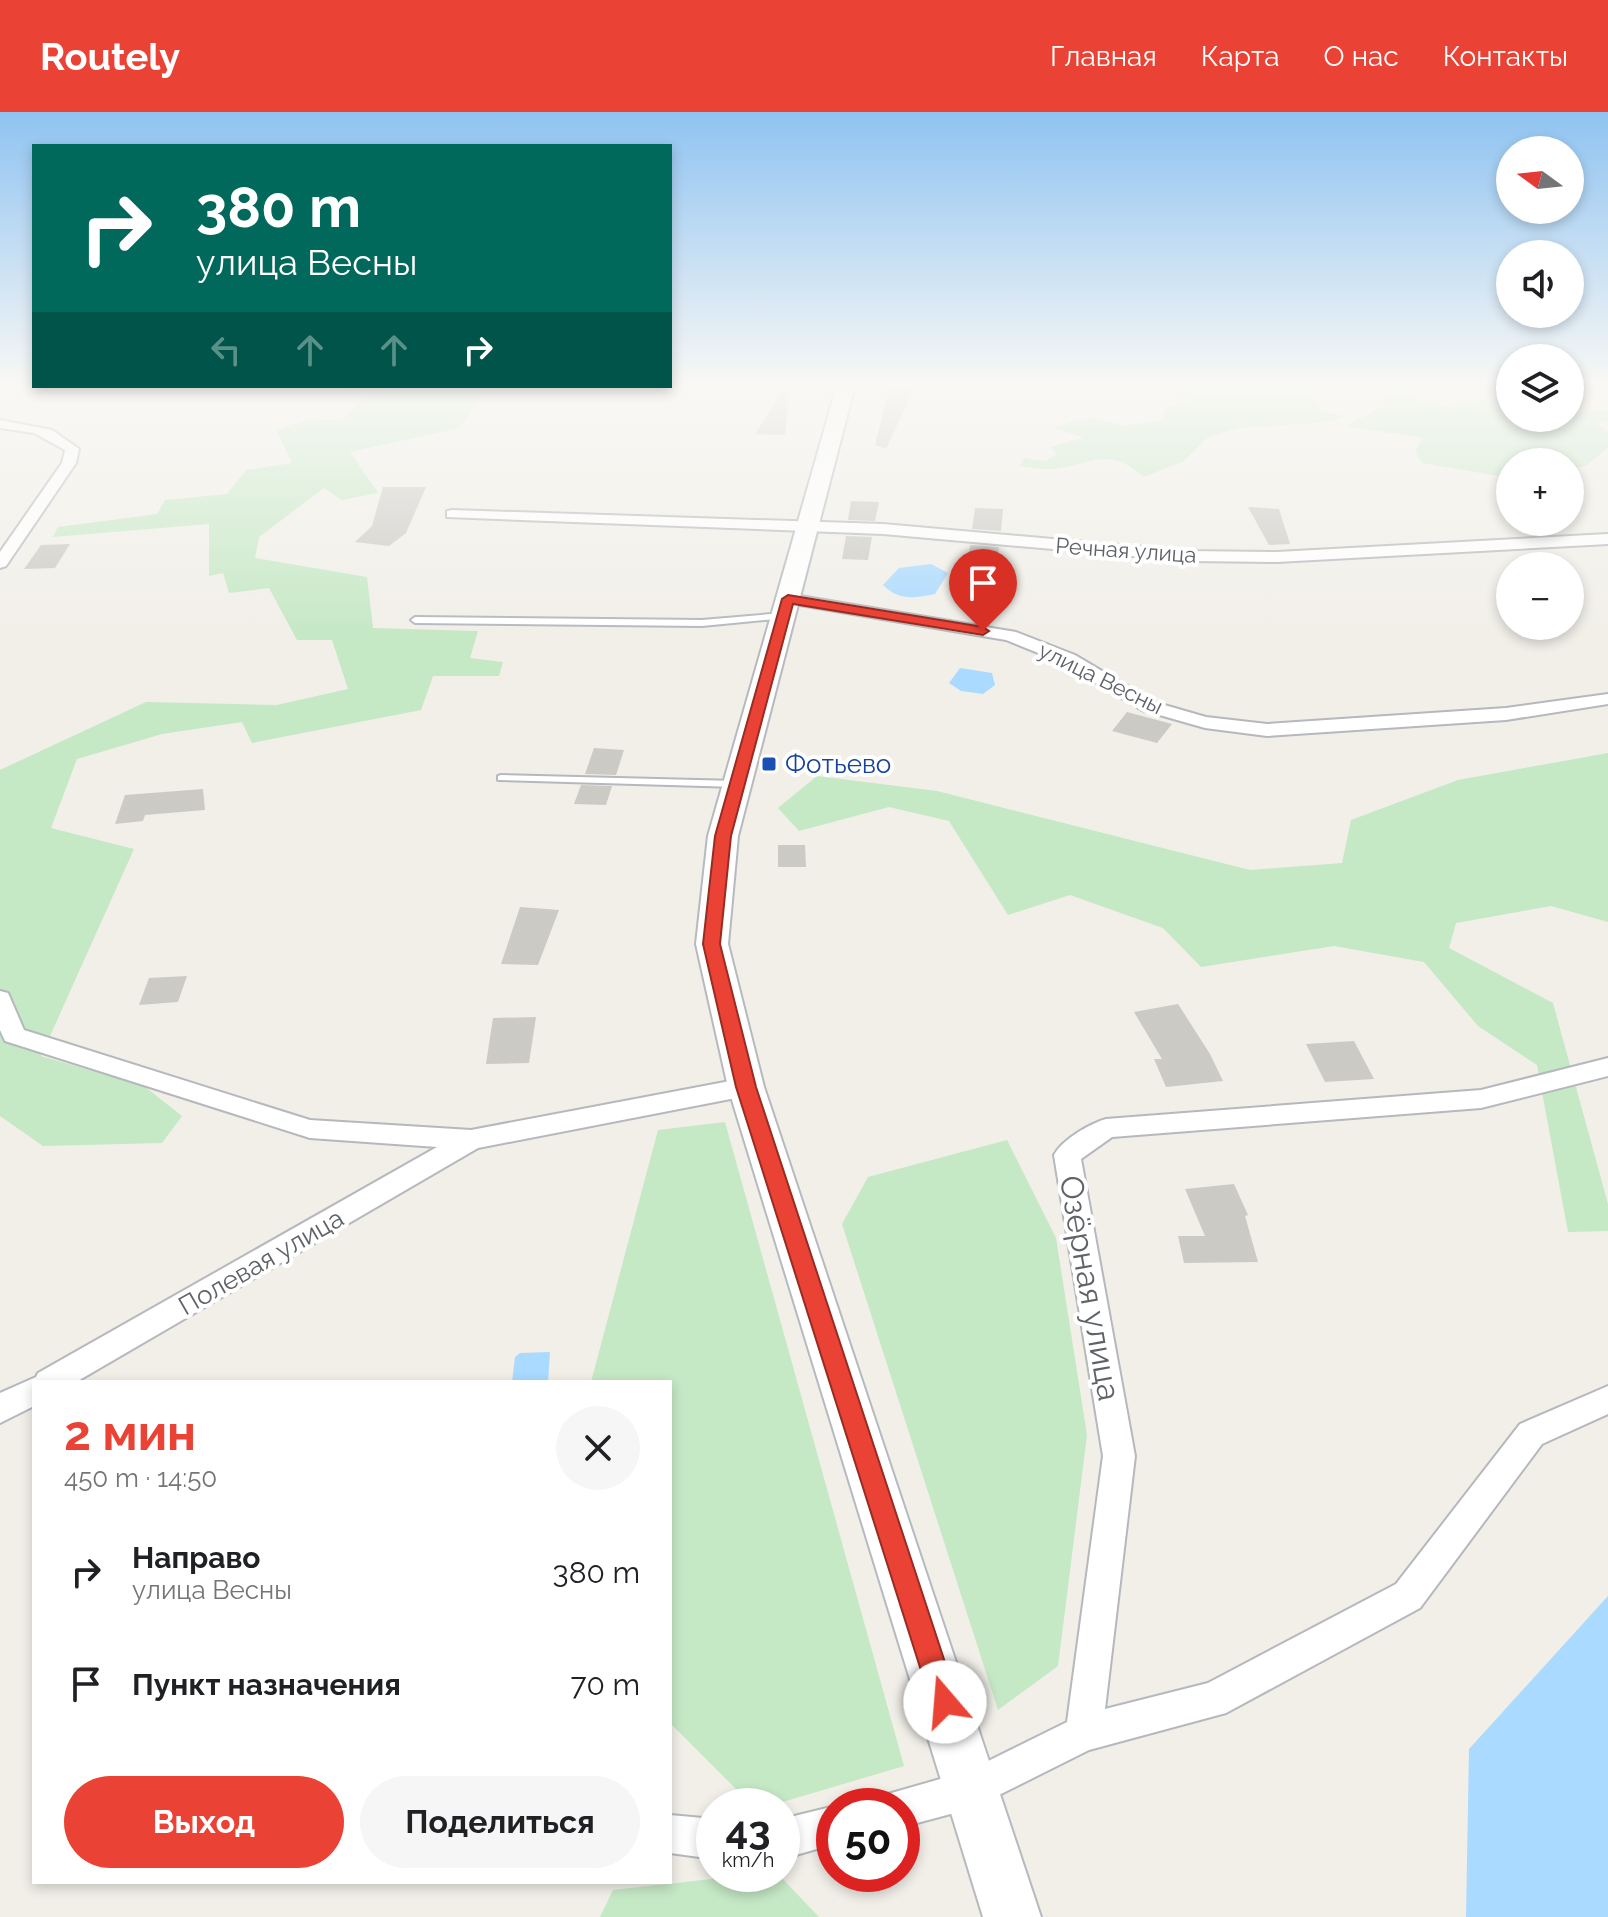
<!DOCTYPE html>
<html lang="ru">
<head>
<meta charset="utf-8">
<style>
  body { margin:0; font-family:Raleway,sans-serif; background:#f6f6f6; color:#202124; height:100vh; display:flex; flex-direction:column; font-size:30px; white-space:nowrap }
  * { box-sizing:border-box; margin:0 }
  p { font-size:26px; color:#757577 }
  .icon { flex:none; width:44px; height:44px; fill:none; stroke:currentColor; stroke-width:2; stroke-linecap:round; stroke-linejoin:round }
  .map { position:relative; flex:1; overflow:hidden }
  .sheet { position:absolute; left:32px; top:1268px; width:640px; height:504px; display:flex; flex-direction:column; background:#fff; border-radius:0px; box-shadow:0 4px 12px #0003 }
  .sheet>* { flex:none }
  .guide { position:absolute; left:32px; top:32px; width:640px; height:244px; border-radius:0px; box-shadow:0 4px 12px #0003; background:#00695c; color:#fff; overflow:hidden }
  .needle { width:52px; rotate:285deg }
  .buttons { position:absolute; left:1496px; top:24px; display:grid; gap:16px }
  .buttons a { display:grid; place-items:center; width:88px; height:88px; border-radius:50%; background:#fff; box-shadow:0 4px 12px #0003; font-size:40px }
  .speed { position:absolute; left:696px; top:1676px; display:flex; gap:16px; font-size:40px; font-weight:700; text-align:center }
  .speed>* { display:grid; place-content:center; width:104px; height:104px; border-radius:50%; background:#fff; box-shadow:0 4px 12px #0003; line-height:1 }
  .speed small { font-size:20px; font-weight:400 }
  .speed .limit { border:12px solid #d22; background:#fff; color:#111 }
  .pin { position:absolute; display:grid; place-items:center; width:68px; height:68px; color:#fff; margin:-82px -34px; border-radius:50% 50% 50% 0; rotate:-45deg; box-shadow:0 0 8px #0007 }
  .pin .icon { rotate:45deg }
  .me { position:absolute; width:88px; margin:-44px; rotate:342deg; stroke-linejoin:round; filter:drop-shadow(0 0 6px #0008) }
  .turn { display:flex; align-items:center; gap:28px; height:168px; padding:0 32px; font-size:36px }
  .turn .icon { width:104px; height:104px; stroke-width:2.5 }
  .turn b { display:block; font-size:56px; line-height:68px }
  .lanes { display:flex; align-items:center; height:76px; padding:0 32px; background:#0003; justify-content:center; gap:40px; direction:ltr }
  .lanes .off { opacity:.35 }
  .round { display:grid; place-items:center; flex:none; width:84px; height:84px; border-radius:42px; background:#f6f6f6 }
  .headline { display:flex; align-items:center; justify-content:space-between; height:136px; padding:0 32px }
  h1 { font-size:48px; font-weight:700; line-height:60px; color:#ea4335 }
  .action { display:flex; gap:16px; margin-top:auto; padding:16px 32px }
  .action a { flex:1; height:92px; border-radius:48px; background:#ea4335; color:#fff; font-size:32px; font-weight:700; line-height:92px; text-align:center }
  .action a+a { background:#f6f6f6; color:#202124 }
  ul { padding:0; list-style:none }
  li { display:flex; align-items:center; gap:24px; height:112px; padding:0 32px }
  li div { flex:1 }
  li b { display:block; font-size:30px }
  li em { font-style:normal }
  header { display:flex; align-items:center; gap:48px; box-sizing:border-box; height:112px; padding:0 40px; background:#ea4335; color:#fff }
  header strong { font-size:38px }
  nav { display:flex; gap:44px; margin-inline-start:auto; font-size:28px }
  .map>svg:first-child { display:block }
  .green { fill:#c5e8c5 }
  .water { fill:#aadaff }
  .building { fill:#cccac5 }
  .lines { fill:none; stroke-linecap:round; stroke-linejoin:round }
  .lane-casing { stroke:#b5b8bc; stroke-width:4 }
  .street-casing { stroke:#b5b8bc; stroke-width:4 }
  .secondary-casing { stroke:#b6babf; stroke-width:4 }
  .lane { fill:#fff; fill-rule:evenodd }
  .street { fill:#fff; fill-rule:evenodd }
  .secondary { fill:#fff; fill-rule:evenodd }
  .route { fill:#ea4335; stroke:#982c22; stroke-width:2 }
  .transit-dot { fill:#1a4fb4; stroke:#fff; stroke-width:3 }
  .labels { text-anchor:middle; stroke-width:8; stroke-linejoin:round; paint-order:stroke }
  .far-street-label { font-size:22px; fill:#5f6368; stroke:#fff }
  .transit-label { font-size:26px; fill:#164399; stroke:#fff; text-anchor:start }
  .street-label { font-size:26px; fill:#5f6368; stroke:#fff }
  .near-street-label { font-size:32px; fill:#5f6368; stroke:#fff }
</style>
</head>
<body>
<header>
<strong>Routely</strong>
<nav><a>Главная</a><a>Карта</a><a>О нас</a><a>Контакты</a></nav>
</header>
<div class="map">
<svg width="1608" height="1805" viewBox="0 0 1608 1805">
  <rect width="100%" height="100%" fill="#f1efe8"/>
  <path class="green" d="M1155 273H1308L1319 298 1345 305 1329 310 1239 316 1207 326 1184 349 1144 365C1106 332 1092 354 1052 357 1042 358 1030 355 1020 354L1024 346 1045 349 1057 342 1050 335 1084 326 1055 316 1073 309 1096 306 1124 314 1163 308 1165 295 1194 289 1165 280Z
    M1402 273 1410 286 1446 294 1479 288 1510 291V306H1570V300L1608 298V310L1597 312 1608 320V336L1587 353 1570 358V350H1510V366L1422 351 1415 339 1423 326 1345 314 1385 294 1381 274Z
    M411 274H486L460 316 350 340 378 381 342 388 324 376 259 425 255 446 367 465 373 516 478 519 470 546 503 550 499 564H433L421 598 252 631 242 610 162 622 77 647 51 716 134 737 41 944 144 974 182 1004 162 1031 43 1034 0 1004V658L146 590 277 593 348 577 332 528H297L269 476 229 481 223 461 209 464V412L53 425 58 415 157 402 165 388 227 382 246 358 292 351 276 318 310 307 342 309 366 284Z
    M1608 641V810L1551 794 1456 811 1449 836 1553 891 1608 1092V1119L1568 1120 1537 953 1478 914 1424 850 1334 834 1201 855 1163 816 1070 783 1008 803 949 709 889 695 799 719 778 696 817 664 937 679 1250 758 1342 751 1351 708 1458 668Z
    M725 1010 904 1654 769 1694H753L670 1611V1270H591L658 1018Z
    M1007 1028 1056 1126 1087 1323 1058 1554 998 1598 842 1112 868 1065Z
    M757 1762H778L819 1805H600L613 1778Z"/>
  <path class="water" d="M931 452 948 461 935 482C914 486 899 489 883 473L899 456Z
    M960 556 992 561 995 573 983 582 961 579 949 571Z
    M550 1240 548 1270H512L515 1245 520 1241Z
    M1608 1484V1805H1466L1469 1637Z"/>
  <path class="building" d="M786 273H789L785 323 755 322Z
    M890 273 915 274 886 337 875 333Z
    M383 375H426L406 421 389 434 355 430 372 414Z
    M851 389 879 390 875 409 848 408Z
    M1248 395 1279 397 1290 432 1269 433Z
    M975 396 1003 397 1001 419 972 417Z
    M846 424 872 425 868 448 842 447Z
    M70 432 55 456 24 457 41 433Z
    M970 433 999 435 997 454 968 452Z
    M1127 600 1172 612 1157 631 1112 619Z
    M594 636 624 638 616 663 585 662Z
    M581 673 612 674 606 693 574 692Z
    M203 677 205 698 145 703 143 709 115 712 125 683Z
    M778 733H805L806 755H778Z
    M520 795 559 798 538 853 501 852Z
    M187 864 178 890 139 893 149 866Z
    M1178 892 1210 942 1223 969 1166 975 1154 947H1162L1134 900Z
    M536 905 529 951 486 952 493 906Z
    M1354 929 1374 967 1325 970 1306 932Z
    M1234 1072 1248 1103 1245 1104 1258 1150 1184 1151 1178 1124H1205L1185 1077Z"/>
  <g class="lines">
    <defs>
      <path id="lane" d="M640 274H646V276L641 277Z
        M783 501 787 504 786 506 702 514 415 511 411 508 415 505 702 508Z
        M501 663 737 669 742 672 737 675 498 668V664Z"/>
      <path id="street" d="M0 308 52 318 79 337 76 351 6 454 0 456V440L62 351 65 338 34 321 0 316Z
        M452 398 883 412 1188 439 1277 440 1608 422V432L1277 450 1188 449 883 422 447 405V399Z
        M788 482 1016 520 1075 543 1154 590 1206 605 1267 612 1506 596 1608 582V592L1506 608 1267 624 1205 616 1142 598 1063 551 1006 528 782 490 780 487 782 484Z
        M0 879 8 881 24 918 310 1008 471 1018 746 966 755 969 759 975 755 981 746 984 478 1036 76 1270H34V1294L0 1311V1281L36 1265 38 1261 437 1035 310 1026 5 929 0 918Z
        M1608 946V964L1481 996 1112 1025 1081 1047 1135 1344 1105 1597 1208 1571 1396 1472 1520 1312 1608 1274V1302L1542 1332 1420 1496 1226 1601 1089 1638 973 1696 902 1715V1694H884L888 1682 968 1659 1067 1610 1103 1344 1054 1043C1062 1028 1089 1012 1106 1007L1481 978Z
        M835 1694 834 1732 782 1747V1707Z
        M670 1703 714 1707V1747L670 1741Z"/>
      <path id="secondary" d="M837 273H855L738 724 728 832 764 975 1041 1805H983L728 975 696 832 708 724Z"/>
    </defs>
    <use href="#lane" class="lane-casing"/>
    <use href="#street" class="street-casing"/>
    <use href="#secondary" class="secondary-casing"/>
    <use href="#lane" class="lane"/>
    <use href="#street" class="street"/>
    <use href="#secondary" class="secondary"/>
  </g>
  <linearGradient id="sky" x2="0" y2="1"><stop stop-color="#8fc3f1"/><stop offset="0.52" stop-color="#f9f8f5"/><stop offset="1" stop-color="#f9f8f5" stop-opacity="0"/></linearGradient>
  <rect width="1608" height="525" fill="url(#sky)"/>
  <path class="route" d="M788 483 983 515 989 519 983 523 793 492 731 724 720 832 756 975 958 1590 954 1599 945 1603 935 1599 931 1590 736 975 703 832 715 724 782 487Z"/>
  <rect class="transit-dot" x="761" y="644" width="16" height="16" rx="4"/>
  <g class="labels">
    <g class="far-street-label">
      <text transform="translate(1126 438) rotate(4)" y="8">Речная улица</text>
      <text transform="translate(1101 566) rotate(26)" y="8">улица Весны</text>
    </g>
    <g class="transit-label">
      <text x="785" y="661">Фотьево</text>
    </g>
    <g class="street-label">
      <text transform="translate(261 1150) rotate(-30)" y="9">Полевая улица</text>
    </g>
    <g class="near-street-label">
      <text transform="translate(1090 1176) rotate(80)" y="11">Озёрная улица</text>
    </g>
  </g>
</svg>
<div class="buttons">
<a><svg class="needle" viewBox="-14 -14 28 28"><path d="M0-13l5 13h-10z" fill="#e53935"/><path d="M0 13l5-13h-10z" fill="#757577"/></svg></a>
<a><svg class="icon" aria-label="sound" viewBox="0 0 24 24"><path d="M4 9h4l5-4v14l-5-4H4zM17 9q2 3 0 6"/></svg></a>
<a><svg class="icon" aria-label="layers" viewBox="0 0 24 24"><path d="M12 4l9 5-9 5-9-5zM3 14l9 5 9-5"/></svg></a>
<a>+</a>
<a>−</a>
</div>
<div class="speed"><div>43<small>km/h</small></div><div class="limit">50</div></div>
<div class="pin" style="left:983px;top:519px;background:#d93025"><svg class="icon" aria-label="arrive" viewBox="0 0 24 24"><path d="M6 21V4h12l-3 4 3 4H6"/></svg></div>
<svg class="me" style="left:945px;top:1590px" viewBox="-20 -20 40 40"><circle r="19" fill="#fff"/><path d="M0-13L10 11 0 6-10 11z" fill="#ea4335"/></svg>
<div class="guide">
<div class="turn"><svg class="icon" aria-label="right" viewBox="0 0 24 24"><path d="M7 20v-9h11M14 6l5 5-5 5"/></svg><div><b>380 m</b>улица Весны</div></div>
<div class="lanes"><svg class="icon off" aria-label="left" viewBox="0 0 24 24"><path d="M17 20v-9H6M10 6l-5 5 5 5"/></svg><svg class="icon off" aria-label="ahead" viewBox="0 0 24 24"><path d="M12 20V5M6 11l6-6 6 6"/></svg><svg class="icon off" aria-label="ahead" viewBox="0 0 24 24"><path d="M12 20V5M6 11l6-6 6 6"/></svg><svg class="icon" aria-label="right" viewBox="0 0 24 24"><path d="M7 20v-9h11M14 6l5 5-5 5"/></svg></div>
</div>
<section class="sheet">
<div class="headline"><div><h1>2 мин</h1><p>450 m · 14:50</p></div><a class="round"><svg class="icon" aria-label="close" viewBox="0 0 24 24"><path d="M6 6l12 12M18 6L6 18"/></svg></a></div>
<ul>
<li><svg class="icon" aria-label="right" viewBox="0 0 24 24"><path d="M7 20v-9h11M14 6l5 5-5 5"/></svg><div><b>Направо</b><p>улица Весны</p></div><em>380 m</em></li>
<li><svg class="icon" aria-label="arrive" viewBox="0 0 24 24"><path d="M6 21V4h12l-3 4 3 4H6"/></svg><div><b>Пункт назначения</b></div><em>70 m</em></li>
</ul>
<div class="action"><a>Выход</a><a>Поделиться</a></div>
</section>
</div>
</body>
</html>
